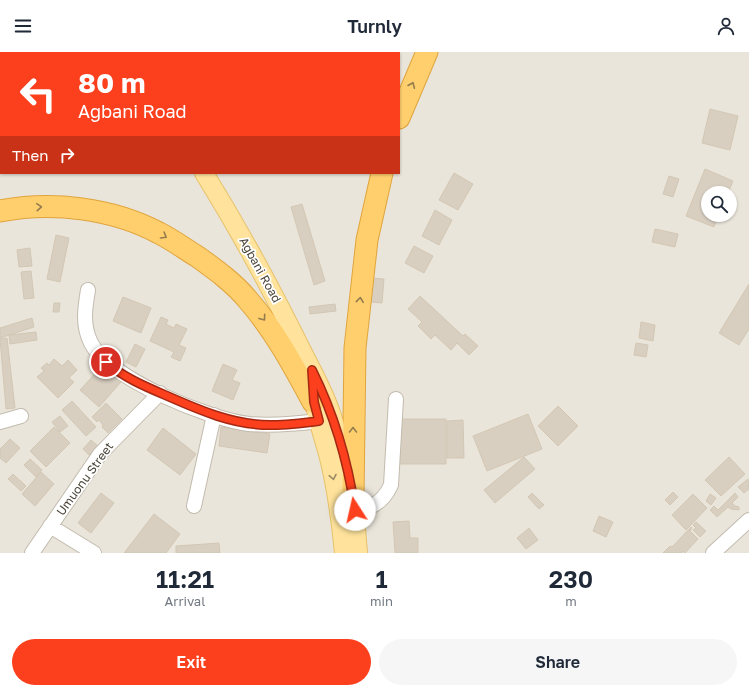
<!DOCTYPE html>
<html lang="en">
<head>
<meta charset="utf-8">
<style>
  body { margin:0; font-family:"Golos Text",sans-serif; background:#f6f6f7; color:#1f2937; height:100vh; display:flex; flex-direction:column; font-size:15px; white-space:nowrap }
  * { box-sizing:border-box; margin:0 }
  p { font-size:13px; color:#747a83 }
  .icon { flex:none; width:22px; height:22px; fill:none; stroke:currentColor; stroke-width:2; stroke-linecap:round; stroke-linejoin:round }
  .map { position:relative; height:501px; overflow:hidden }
  .panel { display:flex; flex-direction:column; background:#fff; flex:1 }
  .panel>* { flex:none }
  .top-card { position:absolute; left:0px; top:0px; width:400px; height:122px; box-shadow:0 1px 3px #0004; background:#fc3f1d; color:#fff; overflow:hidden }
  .fabs { position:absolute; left:701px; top:134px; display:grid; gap:8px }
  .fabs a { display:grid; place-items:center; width:36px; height:36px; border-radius:50%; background:#fff; box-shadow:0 1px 3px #0004; font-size:20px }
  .pin { position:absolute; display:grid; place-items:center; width:34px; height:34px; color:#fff; margin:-17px; border:2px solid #fff; border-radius:50%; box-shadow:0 1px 4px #0007 }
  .me { position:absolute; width:44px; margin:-22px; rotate:350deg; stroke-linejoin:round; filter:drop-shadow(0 0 3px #0008) }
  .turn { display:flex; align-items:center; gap:14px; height:84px; padding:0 12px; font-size:18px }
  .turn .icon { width:52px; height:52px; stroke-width:2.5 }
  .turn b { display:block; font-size:28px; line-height:34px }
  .then { display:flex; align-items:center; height:38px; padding:0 12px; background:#0003; gap:8px; font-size:15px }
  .eta { display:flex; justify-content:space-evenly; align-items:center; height:68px; text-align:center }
  .eta b { font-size:24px; font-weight:600; line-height:28px }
  .cta { display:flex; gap:8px; margin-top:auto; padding:8px 12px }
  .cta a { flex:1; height:46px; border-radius:24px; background:#fc3f1d; color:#fff; font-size:16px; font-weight:600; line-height:46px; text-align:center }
  .cta a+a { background:#f6f6f7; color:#1f2937 }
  header { display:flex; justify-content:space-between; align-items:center; height:52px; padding:0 12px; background:#fff; font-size:18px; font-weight:600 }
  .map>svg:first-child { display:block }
  .residential { fill:#eae5da; fill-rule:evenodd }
  .building { fill:#d8cfc1; stroke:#d3c7b4 }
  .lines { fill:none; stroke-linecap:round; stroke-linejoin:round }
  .minor-casing { stroke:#c2bbae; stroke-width:16 }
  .major-casing { stroke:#e6c16a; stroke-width:20 }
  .highway-casing { stroke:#e0a43c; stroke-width:23 }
  .minor { stroke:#fff; stroke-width:14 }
  .major { stroke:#ffe39c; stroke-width:18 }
  .highway { stroke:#ffcf6e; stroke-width:21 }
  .oneway { stroke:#937c4e }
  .oneway2 { stroke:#9c8c66 }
  .route-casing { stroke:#a42913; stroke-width:10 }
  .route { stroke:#fc3f1d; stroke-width:7 }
  .labels { text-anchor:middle; stroke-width:3.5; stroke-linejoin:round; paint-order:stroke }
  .street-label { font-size:12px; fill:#4b4439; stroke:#fff }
</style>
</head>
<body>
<header><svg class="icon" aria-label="menu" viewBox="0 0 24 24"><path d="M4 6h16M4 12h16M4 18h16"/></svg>Turnly<svg class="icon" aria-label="person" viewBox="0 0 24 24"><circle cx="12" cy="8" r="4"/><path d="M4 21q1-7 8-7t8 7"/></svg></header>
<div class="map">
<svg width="749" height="501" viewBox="0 0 749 501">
  <rect width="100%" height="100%" fill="#f6f3ec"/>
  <path class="residential" d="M0 0H749V501H0ZM1 1H399V121H1ZM708 141H730V163H708Z"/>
  <path class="building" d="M710 57 738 64 730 98 702 91Z
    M705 117 733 129 728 141H708V163H719L714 175 686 164Z
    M454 121 473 132 458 158 439 148Z
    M669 124 679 127 673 145 663 142Z
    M302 152 325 229 314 233 291 155Z
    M435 158 452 168 439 193 422 184Z
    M655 177 678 182 675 195 652 190Z
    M56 183 69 186 60 230 47 227Z
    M414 194 433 204 424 221 405 211Z
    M30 196 32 214 19 215 17 198Z
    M31 219 34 246 24 247 21 220Z
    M372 226 384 227 382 251 371 250Z
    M749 232V277L739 293 719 281Z
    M420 244 463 284 465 282 478 294 469 303 457 291 451 298 435 283 431 287 418 274 422 270 408 257Z
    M123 245 151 256 141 281 113 269Z
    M54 251H60L59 260H53Z
    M335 252 336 259 310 262 309 255Z
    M161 265 168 268 166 272 174 276 176 272 187 277 179 293 186 296 180 309 171 305 174 300 150 289Z
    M32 266 34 275 0 286V276Z
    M641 270 655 273 653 289 639 286Z
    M36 280 37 288 10 292 9 283Z
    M7 286 15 356 6 357 0 287Z
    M636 291 648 293 646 305 634 303Z
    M135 292 145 297 136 315 126 310Z
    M54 307 62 314 68 308 77 318 69 326 74 330 58 346 37 325 44 319 41 316 47 311 49 313Z
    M223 312 237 318 232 328 240 331 233 348 212 339Z
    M102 314 121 330 99 355 80 338Z
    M72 349 96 375 86 384 62 358Z
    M106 351 122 367 108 381 102 375 103 373 99 368 97 370 92 365Z
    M558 354 578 374 558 394 538 374Z
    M528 362 542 397 487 419 473 384Z
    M60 364 68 374 60 380 52 370Z
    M399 367H446V412H399Z
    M463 368 464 406H447V369Z
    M54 375 70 391 46 415 30 399Z
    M221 375 270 382 267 401 219 394Z
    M163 376 196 402 180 423 147 398Z
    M10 387 20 396 6 411 0 406V397Z
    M91 388 98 394 89 403 83 397Z
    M524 405 535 417 495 451 484 438Z
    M729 405 745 422 721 444 705 428Z
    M30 407 42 418 36 425 24 413Z
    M41 420 54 432 35 454 22 442Z
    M13 422 26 434 21 439 8 427Z
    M748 427 749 437 744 441 738 435Z
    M673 440 678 445 670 453 665 448Z
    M101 441 114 451 91 481 78 471Z
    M532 441 544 453 539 457 528 445Z
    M735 441 738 445 732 451 735 454 739 455V458L731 457 728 455 717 465 710 458 714 454 718 458Z
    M693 442 707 456 686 478 672 463Z
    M710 442 716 446 711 453 706 449Z
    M154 462 180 482 166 501H124Z
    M599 464 613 470 606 485 593 479Z
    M409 469 410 486H418V501H395L393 470Z
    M696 470 706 479 700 485 693 478 696 476 693 473Z
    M691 475 692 476 690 479 698 487 685 501 683 499 682 501H663L670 494 672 495Z
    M529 476 538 488 526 497 517 486Z
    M219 491 220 501H176V494Z"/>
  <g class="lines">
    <defs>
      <path id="minor" d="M88 238C85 256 82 273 91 291 109 327 209 367 249 372 273 374 295 372 319 369
        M0 370 21 364
        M194 454 214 363
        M343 459C366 458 381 455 391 433L396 347
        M50 474 94 501
        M32 501 100 402 160 341
        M713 501 749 468"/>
      <path id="major" d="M129 0 130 1
        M204 121C240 179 273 240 303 301 314 322 325 342 332 364 347 409 355 455 358 501
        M313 335C314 361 324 385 330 410 337 440 341 470 344 501"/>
      <path id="highway" d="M75 1 77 0
        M143 1 144 0
        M0 48 1 47
        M399 66 427 0
        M0 86H1
        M0 159C52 149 112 156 159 181 173 188 185 197 198 205 216 218 234 231 248 248 275 279 294 315 313 350
        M353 445 355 296 367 188 382 121"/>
    </defs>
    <use href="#minor" class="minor-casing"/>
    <use href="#major" class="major-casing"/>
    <use href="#highway" class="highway-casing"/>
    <use href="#minor" class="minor"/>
    <use href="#major" class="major"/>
    <use href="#highway" class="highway"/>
  </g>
  <defs><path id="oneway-chevron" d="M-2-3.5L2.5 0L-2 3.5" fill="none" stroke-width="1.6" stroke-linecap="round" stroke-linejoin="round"/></defs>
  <g class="oneway">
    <use href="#oneway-chevron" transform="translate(412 33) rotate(-67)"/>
    <use href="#oneway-chevron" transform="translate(39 155) rotate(-4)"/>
    <use href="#oneway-chevron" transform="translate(164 184) rotate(31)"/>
    <use href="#oneway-chevron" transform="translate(360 248) rotate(-84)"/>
    <use href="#oneway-chevron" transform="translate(263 266) rotate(54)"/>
    <use href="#oneway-chevron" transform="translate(353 378) rotate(-90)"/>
  </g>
  <use class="oneway2" href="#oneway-chevron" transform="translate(333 425) rotate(79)"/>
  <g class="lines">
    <defs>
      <path id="route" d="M106 310C123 325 144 334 165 343 199 358 235 374 273 373 288 373 304 371 319 369L314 350 312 318C334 362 348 410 355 458"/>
    </defs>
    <use href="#route" class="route-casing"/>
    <use href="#route" class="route"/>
  </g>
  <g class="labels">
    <g class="street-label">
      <text transform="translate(260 218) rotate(61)" y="4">Agbani Road</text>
      <text transform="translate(85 427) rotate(-54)" y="4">Umuonu Street</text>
    </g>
  </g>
</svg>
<div class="fabs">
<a><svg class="icon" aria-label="search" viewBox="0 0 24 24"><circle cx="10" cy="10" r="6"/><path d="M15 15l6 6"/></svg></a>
</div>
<div class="pin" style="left:106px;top:310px;background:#d93025"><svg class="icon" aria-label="arrive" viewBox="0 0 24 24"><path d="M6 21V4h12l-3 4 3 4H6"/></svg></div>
<svg class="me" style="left:355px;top:458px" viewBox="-20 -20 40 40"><circle r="19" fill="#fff"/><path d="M0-13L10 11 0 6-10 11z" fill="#fc3f1d"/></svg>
<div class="top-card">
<div class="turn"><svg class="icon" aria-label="left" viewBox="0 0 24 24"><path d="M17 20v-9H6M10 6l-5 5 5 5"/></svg><div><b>80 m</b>Agbani Road</div></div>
<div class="then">Then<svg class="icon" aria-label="right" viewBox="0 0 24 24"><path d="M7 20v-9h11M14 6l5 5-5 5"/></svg></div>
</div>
</div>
<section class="panel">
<div class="eta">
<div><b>11:21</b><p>Arrival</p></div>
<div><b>1</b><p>min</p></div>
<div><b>230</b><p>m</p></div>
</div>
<div class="cta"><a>Exit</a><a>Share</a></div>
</section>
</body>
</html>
